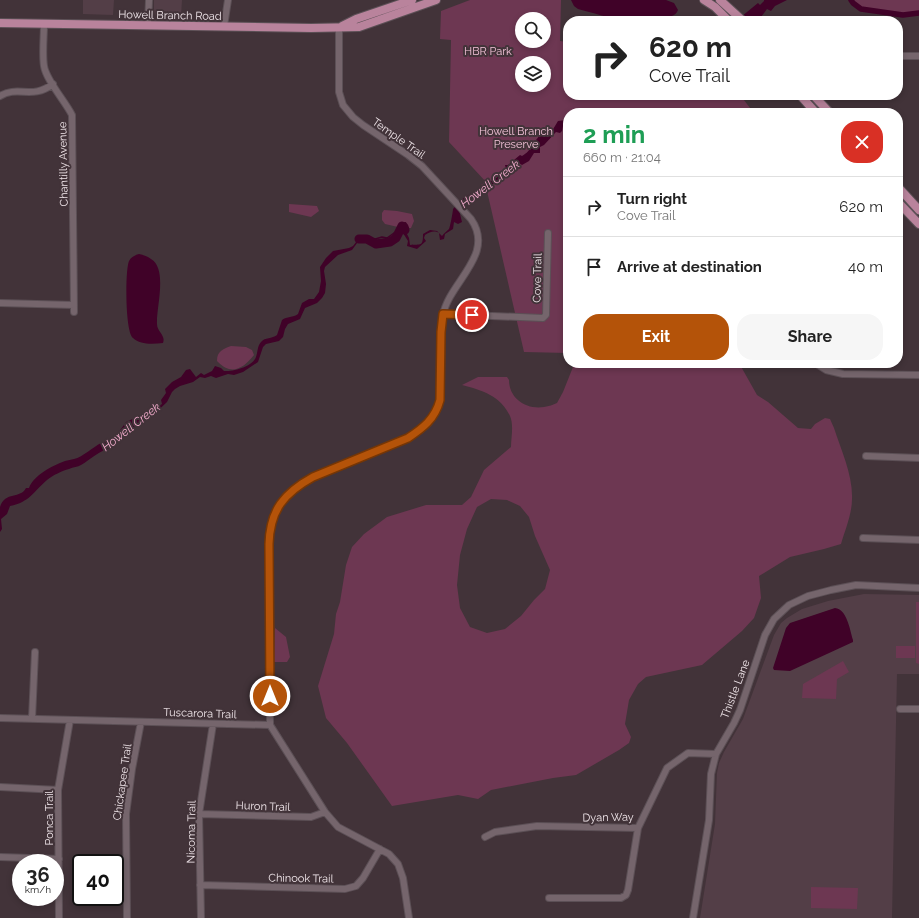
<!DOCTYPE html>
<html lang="en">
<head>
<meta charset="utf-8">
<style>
  body { margin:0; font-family:Raleway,sans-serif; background:#f6f6f6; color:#222; height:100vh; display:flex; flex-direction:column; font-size:15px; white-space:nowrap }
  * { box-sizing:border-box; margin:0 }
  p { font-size:13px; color:#767676 }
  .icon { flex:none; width:22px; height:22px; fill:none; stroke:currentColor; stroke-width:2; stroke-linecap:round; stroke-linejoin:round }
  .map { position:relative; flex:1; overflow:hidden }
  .details { position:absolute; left:563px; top:108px; width:340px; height:260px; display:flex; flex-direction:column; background:#fff; border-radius:16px; box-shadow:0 2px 6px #0003 }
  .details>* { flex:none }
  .banner { position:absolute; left:563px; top:16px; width:340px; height:84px; border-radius:16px; box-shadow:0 2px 6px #0003; background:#fff; color:#222; overflow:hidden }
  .tools { position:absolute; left:515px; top:12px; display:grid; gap:8px }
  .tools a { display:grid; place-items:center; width:36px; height:36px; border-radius:50%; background:#fff; box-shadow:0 2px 6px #0003; font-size:20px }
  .speed { position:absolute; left:12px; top:854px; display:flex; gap:8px; font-size:20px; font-weight:700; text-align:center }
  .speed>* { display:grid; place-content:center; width:52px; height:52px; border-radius:50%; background:#fff; box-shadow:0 2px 6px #0003; line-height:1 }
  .speed small { font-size:10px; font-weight:400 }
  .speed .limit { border:2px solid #111; border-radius:6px; background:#fff; color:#111 }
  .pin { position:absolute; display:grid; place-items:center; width:34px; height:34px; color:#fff; margin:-17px; border:2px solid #fff; border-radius:50%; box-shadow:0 1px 4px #0007 }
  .me { position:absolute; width:44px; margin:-22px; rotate:0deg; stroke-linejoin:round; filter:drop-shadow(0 0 3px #0008) }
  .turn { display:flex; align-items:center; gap:14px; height:84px; padding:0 20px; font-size:18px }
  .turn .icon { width:52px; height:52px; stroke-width:2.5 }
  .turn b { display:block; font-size:28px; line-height:34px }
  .round { display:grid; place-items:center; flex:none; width:42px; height:42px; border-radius:16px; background:#f6f6f6 }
  .head { display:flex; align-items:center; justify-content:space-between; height:68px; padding:0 20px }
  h1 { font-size:24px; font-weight:700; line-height:30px; color:#1e9e55 }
  .cta { display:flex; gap:8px; margin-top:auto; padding:8px 20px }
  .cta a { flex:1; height:46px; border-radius:16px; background:#b45309; color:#fff; font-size:16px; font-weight:700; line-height:46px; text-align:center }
  .cta a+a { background:#f6f6f6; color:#222 }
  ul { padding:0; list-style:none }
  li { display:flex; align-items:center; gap:12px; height:60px; padding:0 20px; border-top:1px solid #e0e0e0 }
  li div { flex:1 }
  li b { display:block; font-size:15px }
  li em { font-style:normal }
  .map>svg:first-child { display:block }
  .built { fill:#533e47 }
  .green { fill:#6d3752; fill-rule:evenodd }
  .water { fill:#400228 }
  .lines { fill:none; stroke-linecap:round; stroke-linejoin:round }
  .stream { stroke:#400228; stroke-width:1.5 }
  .canal { stroke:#400228; stroke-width:5.5 }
  .river { stroke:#400228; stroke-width:9 }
  .minor-casing { stroke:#5c5056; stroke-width:8 }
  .major-casing { stroke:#5c5056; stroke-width:10 }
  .minor { stroke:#75656c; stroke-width:6 }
  .major { stroke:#b9839c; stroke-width:8 }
  .route-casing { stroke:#753606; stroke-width:10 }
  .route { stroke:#b45309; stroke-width:7 }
  .labels { text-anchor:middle; stroke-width:4; stroke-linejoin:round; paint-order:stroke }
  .street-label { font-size:11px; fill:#f1e7eb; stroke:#423339 }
  .park-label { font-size:11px; fill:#f2c2d7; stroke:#423339 }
  .water-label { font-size:12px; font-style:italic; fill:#f4adce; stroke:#423339 }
</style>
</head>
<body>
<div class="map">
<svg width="919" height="918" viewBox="0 0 919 918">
  <rect width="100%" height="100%" fill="#423339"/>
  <path class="built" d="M83 0H114L113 15 83 14Z
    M154 0H182L181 16 155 15 154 12Z
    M864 594 919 595V674H897L892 918H700L715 824 717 773 719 763 724 752 743 719 774 635 781 623 787 618 802 609 828 601Z"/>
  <path class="green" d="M470 0H561L560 41 568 42V95H740L754 113H568V353L524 352 487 191 481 185 486 182 449 142 451 40 440 39 441 11ZM522 19H544V41H522ZM522 63H544V85H522Z
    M854 0H919V13L904 15 858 9Z
    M289 204 317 206 319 211 311 217 289 212Z
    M384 210 397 211 412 214 414 221 411 228H409L405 222 402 223 398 227 385 224 382 220V213Z
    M231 346 246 347 252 350 254 355C243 369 231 376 217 361 217 351 223 349 231 346Z
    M630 363H739L757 395 768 402 798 428 811 429 815 424 825 418 830 419 834 428C841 450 853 475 852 499 852 514 845 530 841 544L824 549 790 557 759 576 761 598 754 618 742 631 702 665 646 677 638 684 629 700 625 724 631 737 629 743 619 750 576 775 553 778 491 790 478 799 458 795 392 806 347 743 326 718 318 686 334 634 336 614 340 602 346 565 352 547 364 534 387 517 426 505H462L471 497 484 470 511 447C511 438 514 425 510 416 501 396 482 390 462 385L478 377H507L509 380C509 399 527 410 544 407 549 406 553 405 557 403L563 392 573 367 596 364 627 365ZM491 499 507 500 520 506 529 517 535 536 550 570 545 589 534 600 521 616 505 629 487 633 470 627 460 608 457 585 460 555 467 529 477 507Z
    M916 602H919V664L916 663Z
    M275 628 286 637 290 657 287 662H274Z
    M896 646H915V658H896Z
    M843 661 849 672 837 679 836 699 802 698 803 684Z
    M811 887 858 888 857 909 811 908Z"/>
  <path class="water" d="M571 0H666L674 3 678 10C676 16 669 17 663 18 630 26 609 17 578 9L574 6Z
    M764 0H787L775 6 771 11 767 9 758 21H736L758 3 760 5 764 1Z
    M568 118V124L563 126 562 131 560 133 556 132 544 145 540 147V153H534L529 161 522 165 519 163 516 171 488 187 471 202H466L459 210 462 222 458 224 454 222 453 229 445 234 444 239 440 240 439 233C434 230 430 232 425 235L424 238 426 241 417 249 407 246 408 241 403 233V227L401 231 398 228 402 223 406 222 409 230 406 232 409 238 410 245C421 244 423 247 423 234L430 230 437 231 442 236C444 233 447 231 449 229 450 227 453 212 453 209L462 199 504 173 506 169 505 165H508L520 155 522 156C526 154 532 148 532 144L533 145V141L536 140 540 135 552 131 558 121 566 120Z
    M360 237H366L370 239V241L360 239 352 250 338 255 325 267 324 271 326 284 325 293 322 298 317 303 305 308 300 319 288 324 285 329 283 337 279 341 266 344 263 347 258 362 243 372 234 375 228 374 216 378 211 376 205 378 200 377 193 382 180 386 175 389 172 392 167 402 149 419 143 420 139 425 121 435 119 438V442L113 444 114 447 112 448C99 450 90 460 81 465 78 467 73 467 69 469 62 471 53 475 47 480 33 492 30 502 10 506L7 514 1 519 2 529 0 532C0 525 0 514 0 507 5 491 21 499 26 488H29C34 475 52 466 65 461 68 460 71 460 74 459 83 457 93 447 101 443 105 441 109 442 113 439 115 437 124 425 126 422L152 410 162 404 161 400 166 393 165 389 172 382 181 377 186 370 190 369 196 377 201 373 204 375 212 371 215 366 221 368 224 371C234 372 253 366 256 357 258 351 257 347 261 342 265 337 272 339 277 335L282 320C287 316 293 318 298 314L302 303 309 299H314L319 292 321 281 320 267 326 258 333 251 349 248 353 246Z
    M139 254C143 255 147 256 151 259 168 269 156 308 157 324 157 332 166 335 163 343 153 344 140 345 133 338 125 332 125 270 129 261 131 257 135 255 139 254Z
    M835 608C847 609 850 630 853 640V642L790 671 774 670 773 668 786 628 790 623Z"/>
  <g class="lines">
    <path class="stream" d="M369 239 372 240 382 237 387 238 394 233H396L400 229"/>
    <path class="canal" d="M851 0 853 3 861 9 903 15 919 13"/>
    <path class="river" d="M359 239H367L376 244 390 242 396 238 402 226 404 227 405 230"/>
    <defs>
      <path id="minor" d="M44 24C44 37 42 53 44 66 46 80 65 101 72 115L74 312
        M148 26 149 0
        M224 26 228 0
        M898 56H919
        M0 96C18 85 32 100 53 84
        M0 303 74 305
        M443 314 543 318 546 315 548 233
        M815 363 826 370 843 374 919 375
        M866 456 919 458
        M863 538 919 540
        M900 709H919
        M0 718 270 725
        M32 719 35 652
        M270 725 269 544C270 510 284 493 313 477L408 438C423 429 436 419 440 401 443 372 438 343 443 315 449 282 496 255 471 219L422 166 408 155 363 125 353 117 343 105 339 92V27
        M270 725 325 812 338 827 389 854 398 864 403 878 409 918
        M0 787 58 790
        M199 814 311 817 325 812
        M485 837 495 832 537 826 638 828
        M0 857 59 859
        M200 885 345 889 356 886 363 878 380 849
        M549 898H621L626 895 628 890 638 828 667 768 688 753 716 754
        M59 918 58 790 70 720
        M127 918 126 814 132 769 141 722
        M201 918 199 814 213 724
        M693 918 709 820 711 774 716 754 734 723 740 710 765 635 774 619 789 605 808 596 831 590 856 585 919 588"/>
      <path id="major" d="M704 0 715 7 729 21
        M720 0 743 21
        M0 23 311 28 359 27 436 0
        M342 26 356 19 412 0
        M800 95 816 113
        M813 95 830 113
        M898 187 919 210
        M898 202 919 224"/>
    </defs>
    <use href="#minor" class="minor-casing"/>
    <use href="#major" class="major-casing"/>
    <use href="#minor" class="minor"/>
    <use href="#major" class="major"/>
  </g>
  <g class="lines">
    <defs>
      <path id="route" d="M270 696 269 544C270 510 284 493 313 477L408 438C423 428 435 419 440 400L441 332 443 314 472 315"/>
    </defs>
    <use href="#route" class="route-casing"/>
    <use href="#route" class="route"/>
  </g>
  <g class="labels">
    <g class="street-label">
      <text transform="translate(170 15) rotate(1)" y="4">Howell Branch Road</text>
      <text transform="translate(399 138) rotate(35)" y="4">Temple Trail</text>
      <text transform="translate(63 164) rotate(-91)" y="4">Chantilly Avenue</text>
      <text transform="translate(537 278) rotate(-89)" y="4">Cove Trail</text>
      <text transform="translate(735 689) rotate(-69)" y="4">Thistle Lane</text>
      <text transform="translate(200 713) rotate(2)" y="4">Tuscarora Trail</text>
      <text transform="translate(122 782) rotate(-82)" y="4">Chickapee Trail</text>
      <text transform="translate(263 806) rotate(2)" y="4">Huron Trail</text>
      <text transform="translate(608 817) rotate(-1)" y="4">Dyan Way</text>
      <text transform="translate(49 818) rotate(-90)" y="4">Ponca Trail</text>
      <text transform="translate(191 832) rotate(-89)" y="4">Nicoma Trail</text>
      <text transform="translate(301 878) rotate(1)" y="4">Chinook Trail</text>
    </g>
    <g class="park-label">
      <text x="488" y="55">HBR Park</text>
      <text x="516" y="135">Howell Branch<tspan x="516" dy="13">Preserve</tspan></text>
    </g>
    <g class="water-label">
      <text transform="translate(490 184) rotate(-37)" y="4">Howell Creek</text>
      <text transform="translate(131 427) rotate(-38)" y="4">Howell Creek</text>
    </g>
  </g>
</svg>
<div class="tools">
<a><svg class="icon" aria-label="search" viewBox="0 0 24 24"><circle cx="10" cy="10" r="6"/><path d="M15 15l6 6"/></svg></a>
<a><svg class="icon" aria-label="layers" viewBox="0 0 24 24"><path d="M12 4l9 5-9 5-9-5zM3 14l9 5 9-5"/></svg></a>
</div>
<div class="speed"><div>36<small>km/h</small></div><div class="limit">40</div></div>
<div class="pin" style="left:472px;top:315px;background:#d93025"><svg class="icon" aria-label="arrive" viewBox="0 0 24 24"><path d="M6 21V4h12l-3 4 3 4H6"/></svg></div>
<svg class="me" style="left:270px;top:696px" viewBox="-20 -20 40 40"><circle r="17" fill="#b45309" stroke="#fff" stroke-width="3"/><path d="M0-11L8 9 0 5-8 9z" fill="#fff"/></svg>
<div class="banner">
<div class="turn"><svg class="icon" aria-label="right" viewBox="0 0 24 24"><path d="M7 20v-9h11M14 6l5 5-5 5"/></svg><div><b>620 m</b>Cove Trail</div></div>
</div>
<section class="details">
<div class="head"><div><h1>2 min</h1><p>660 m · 21:04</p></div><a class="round" style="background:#d93025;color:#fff"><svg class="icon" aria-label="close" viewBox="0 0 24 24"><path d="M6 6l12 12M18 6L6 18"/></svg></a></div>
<ul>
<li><svg class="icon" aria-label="right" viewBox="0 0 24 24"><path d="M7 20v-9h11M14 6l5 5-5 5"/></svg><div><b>Turn right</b><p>Cove Trail</p></div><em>620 m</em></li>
<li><svg class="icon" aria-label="arrive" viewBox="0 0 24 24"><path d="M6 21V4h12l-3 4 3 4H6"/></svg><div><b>Arrive at destination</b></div><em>40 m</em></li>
</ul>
<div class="cta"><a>Exit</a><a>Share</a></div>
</section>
</div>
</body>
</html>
